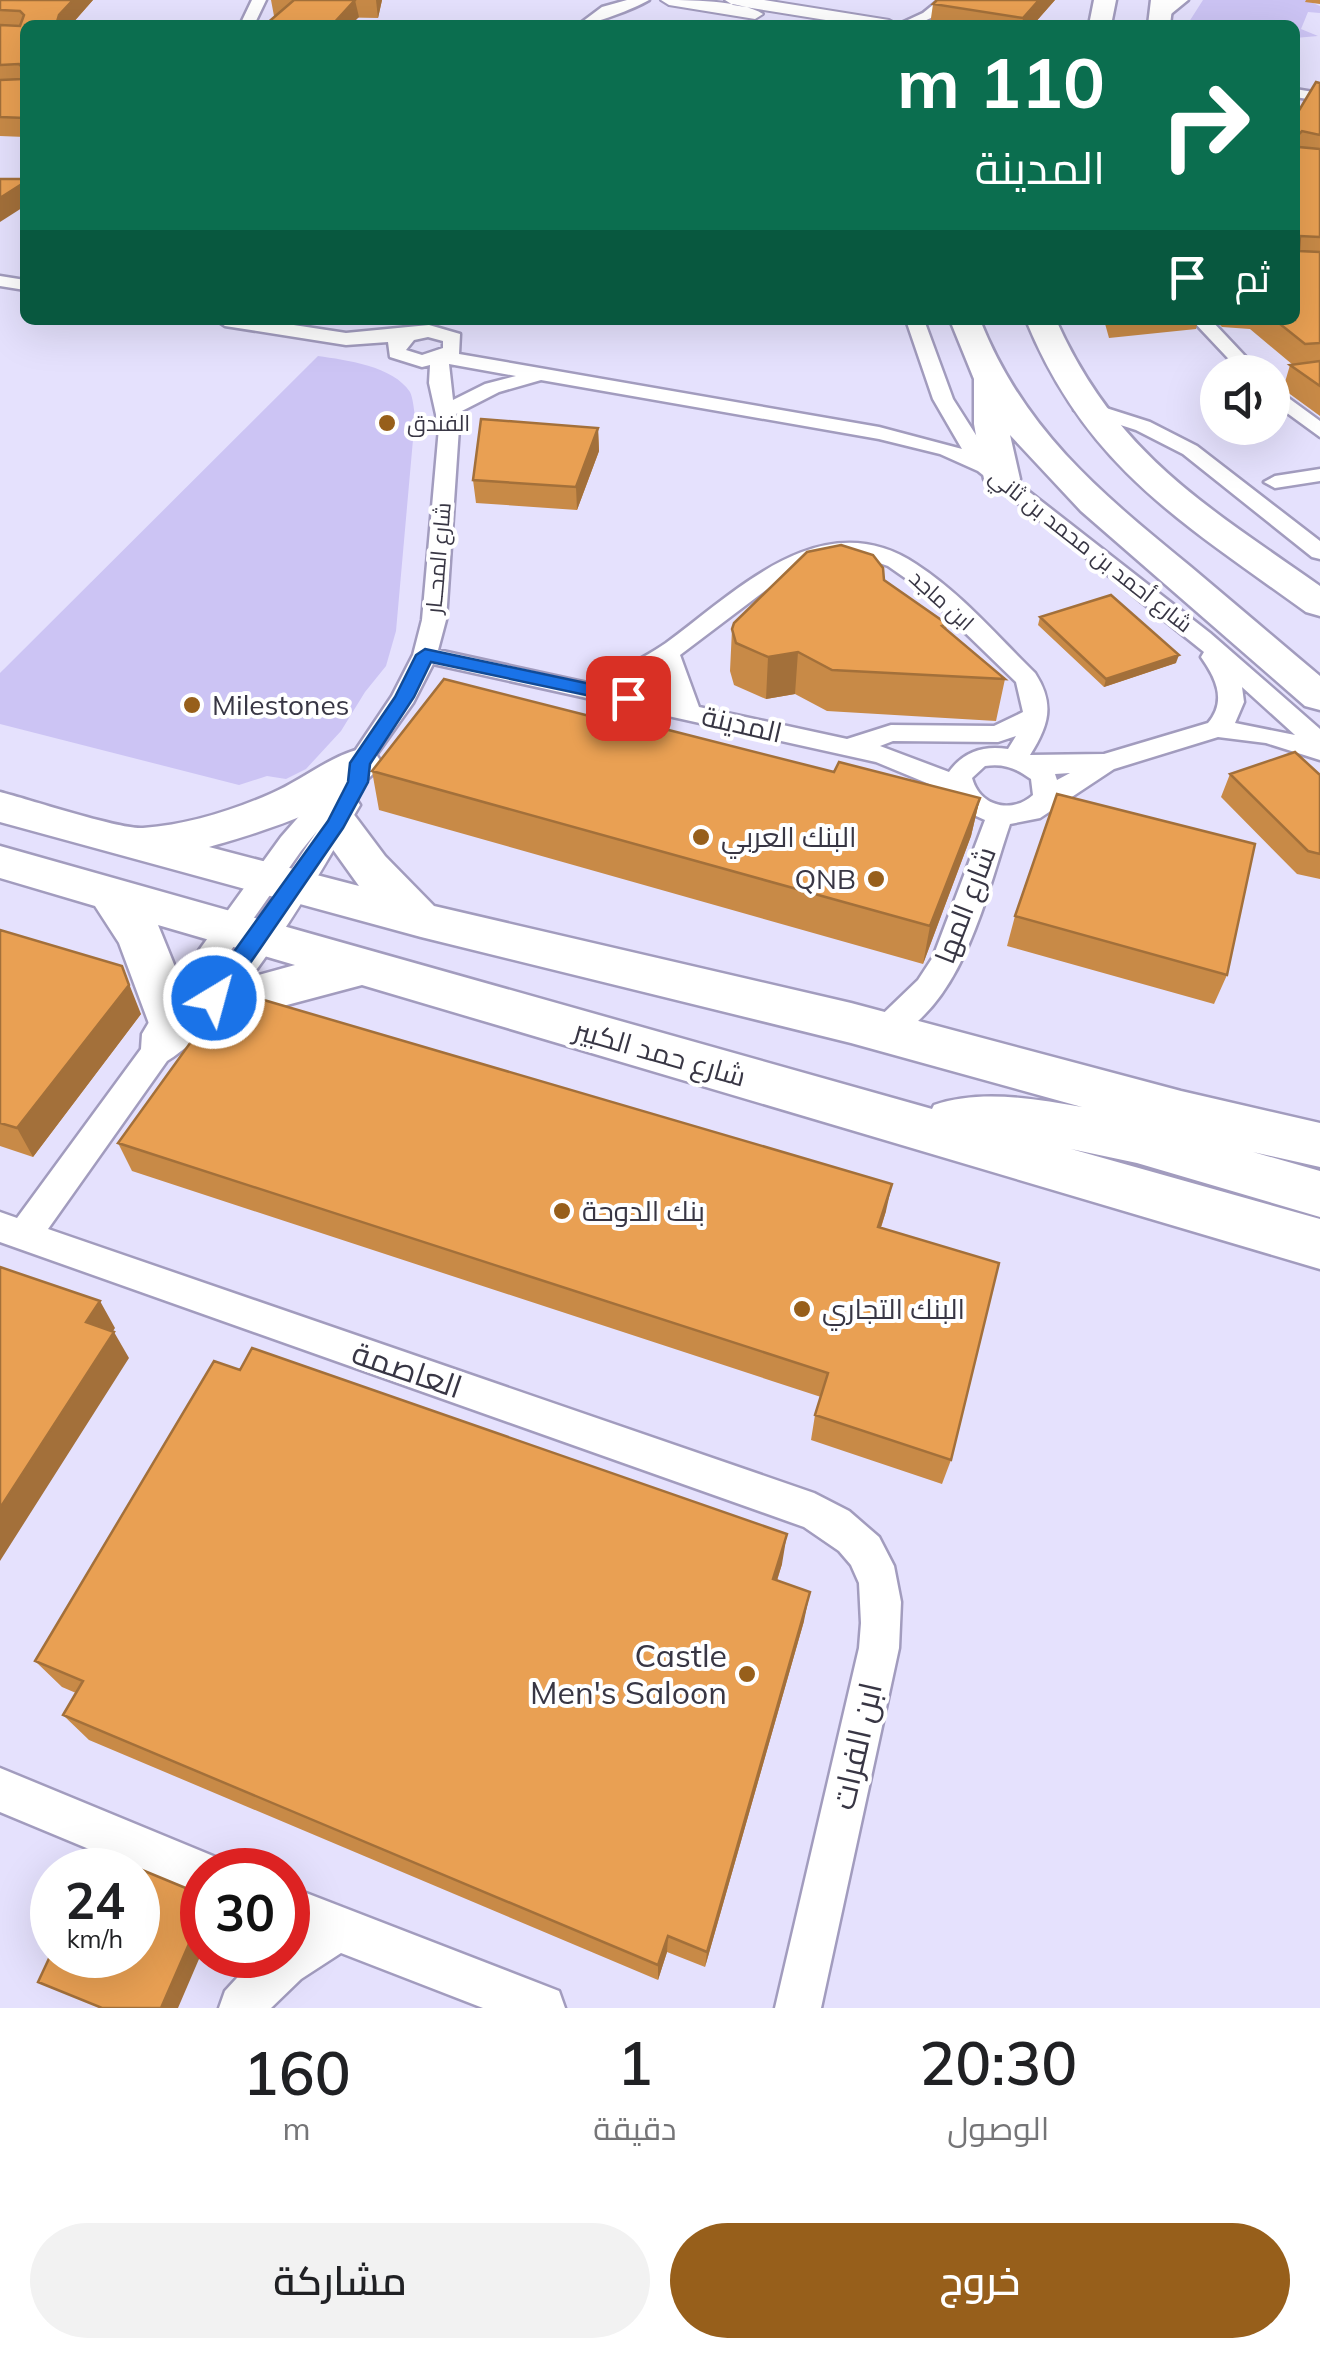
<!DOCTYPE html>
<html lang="ar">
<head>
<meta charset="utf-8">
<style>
  body { margin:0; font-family:Mulish,Cairo,sans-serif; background:#f2f2f2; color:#202124; direction:rtl; height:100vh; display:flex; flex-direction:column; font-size:38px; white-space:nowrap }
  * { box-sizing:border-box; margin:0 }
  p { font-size:32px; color:#757577 }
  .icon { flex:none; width:55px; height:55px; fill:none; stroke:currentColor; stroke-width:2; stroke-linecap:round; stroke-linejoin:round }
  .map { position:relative; height:2008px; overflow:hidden; direction:ltr }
  .details { display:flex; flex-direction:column; background:#fff; flex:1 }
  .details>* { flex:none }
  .guide { position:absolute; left:20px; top:20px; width:1280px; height:305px; border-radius:15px; box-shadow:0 10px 40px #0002; direction:rtl; background:#0b6e4f; color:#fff; overflow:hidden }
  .controls { position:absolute; left:1200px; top:355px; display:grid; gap:20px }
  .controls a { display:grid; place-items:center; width:90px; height:90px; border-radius:50%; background:#fff; box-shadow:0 10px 40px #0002; font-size:50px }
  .speed { position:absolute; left:30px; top:1848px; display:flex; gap:20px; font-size:50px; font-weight:700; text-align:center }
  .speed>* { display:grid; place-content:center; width:130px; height:130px; border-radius:50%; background:#fff; box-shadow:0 10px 40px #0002; line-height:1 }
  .speed small { font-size:25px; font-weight:400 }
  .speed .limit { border:15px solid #d22; background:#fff; color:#111 }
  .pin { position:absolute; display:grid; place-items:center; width:85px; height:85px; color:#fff; margin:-42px; border-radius:20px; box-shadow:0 5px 15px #0006 }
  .me { position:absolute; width:110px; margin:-55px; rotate:37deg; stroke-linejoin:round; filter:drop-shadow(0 0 8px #0008) }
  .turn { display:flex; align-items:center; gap:35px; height:210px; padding:0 30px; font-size:45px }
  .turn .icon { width:130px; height:130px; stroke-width:2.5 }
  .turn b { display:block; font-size:70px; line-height:85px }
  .then { display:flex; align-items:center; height:95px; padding:0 30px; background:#0003; gap:20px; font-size:38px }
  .eta { display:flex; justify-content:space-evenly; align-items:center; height:170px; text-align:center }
  .eta b { font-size:60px; font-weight:600; line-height:70px }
  .cta { display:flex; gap:20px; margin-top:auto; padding:20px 30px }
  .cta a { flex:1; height:115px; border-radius:60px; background:#975f1b; color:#fff; font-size:40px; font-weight:600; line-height:115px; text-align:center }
  .cta a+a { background:#f2f2f2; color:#202124 }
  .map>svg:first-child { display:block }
  .green { fill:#ccc4f4 }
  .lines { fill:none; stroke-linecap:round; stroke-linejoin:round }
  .minor-casing { stroke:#a29cbe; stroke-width:5 }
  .tertiary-casing { stroke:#a29cbe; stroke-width:4 }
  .primary-casing { stroke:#a29cbe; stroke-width:5 }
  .minor { fill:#fff; fill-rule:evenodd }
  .tertiary { fill:#fff; fill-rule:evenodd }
  .primary { fill:#fff; fill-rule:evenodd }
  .wall { fill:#c88a47 }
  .shaded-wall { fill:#a3703a }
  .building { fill:#e9a053; stroke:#a3703a; stroke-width:2.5 }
  .route { fill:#1a73e8; stroke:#114b97; stroke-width:2.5 }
  .poi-dot { fill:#975f1b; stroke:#fff; stroke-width:4 }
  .labels { text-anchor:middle; stroke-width:8; stroke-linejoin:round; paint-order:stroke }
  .far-poi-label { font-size:22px; fill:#383644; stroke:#fff; text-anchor:start }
  .far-street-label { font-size:22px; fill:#383644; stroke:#fff }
  .poi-label { font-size:28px; fill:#383644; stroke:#fff; text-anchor:start }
  .street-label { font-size:28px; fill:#383644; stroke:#fff }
  .near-street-label { font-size:32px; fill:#383644; stroke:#fff }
  .near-poi-label { font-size:32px; fill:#383644; stroke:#fff; text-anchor:end }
</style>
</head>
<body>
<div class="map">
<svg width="1320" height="2008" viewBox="0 0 1320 2008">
  <rect width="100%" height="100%" fill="#e5e1fd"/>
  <path class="green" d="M1203 0H1306L1320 6V13L1308 12 1301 29 1318 36 1295 38V25H1187Z
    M318 356C346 360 393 366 410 392 413 398 414 410 415 417L396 631 386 666 365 692 341 731 306 769 286 779 267 776 239 785 0 724V673Z"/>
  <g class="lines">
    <defs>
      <path id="minor" d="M252 0H266L254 25H240Z
        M627 0H649C636 8 592 25 578 25L602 7Z
        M939 0H954C936 18 922 25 897 25L923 13Z
        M1173 0H1188L1166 18H1156V12Z
        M1295 89 1320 93V101L1295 97Z
        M0 276 25 280V290L0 286Z
        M216 320H261L346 333 429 325 460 334 459 354 879 427 962 449 933 399 906 320H924L953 399 995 465 1210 633 1320 729V760L1266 743 1218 737 1114 769 1040 818 1010 824C986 894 961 1017 880 1043L869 1039 865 1031 918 980 933 957 985 820 965 811 951 793 876 762 433 664 413 703 347 796 356 799 360 805C314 882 243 1013 167 1061L48 1229 814 1493 849 1511 879 1537 894 1566 901 1602 899 1648 821 2008H775L859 1648 861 1623 859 1583 851 1565 839 1551 804 1527 0 1242V1212L17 1218 141 1049 142 1034 158 1007 281 837 351 757 392 696 413 655 422 620 439 428 429 383 430 365 422 367 390 357 388 342 346 345 225 326ZM428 337 443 341V348L422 355 406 350 414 340ZM449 364 516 376 485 384 453 400ZM541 380 879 439 940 454 978 471 1204 652 1201 657C1216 678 1227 701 1208 723L1104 754 1030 755C1049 725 1055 704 1035 673 997 636 961 593 916 564 822 502 737 591 666 643 643 659 617 671 592 684L438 650 446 620 459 428 456 414 499 392ZM833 557H862L888 566 918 587 1016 682 1023 712 994 726 891 725 847 739 699 707 680 655 783 577ZM657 669 671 701 619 689ZM1242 687 1295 735 1235 723 1244 702ZM1016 736 1008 749C983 745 963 752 949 772L880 746 893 741 998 742ZM985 766C1003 763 1016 768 1031 779L1033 795C1012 814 980 807 972 778ZM1070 773 1057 780 1055 774ZM317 831 248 934 196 1000 301 851Z
        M1192 320H1211L1260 372H1241Z
        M1272 386 1320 421V437L1272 402Z
        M1081 400 1150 422 1197 446 1320 541V559L1312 557 1183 454 1136 430 1074 410V402Z
        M1320 469V481L1275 488 1264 482 1275 476Z
        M0 1768 218 1858 223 1870H202V1896L0 1812Z
        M288 1886 559 1991 565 2008H483L341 1953 301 1979 271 2008H219L225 1991 258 1955H288Z"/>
      <path id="tertiary" d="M661 0C687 0 742 0 763 14L755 19 669 5Z
        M725 0H764L889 20 898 25H857L733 5Z"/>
      <path id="primary" d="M1094 0H1116L1111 25H1089Z
        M1151 0H1173L1170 25H1148Z
        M950 320H980C1024 431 1101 493 1191 567 1234 603 1277 640 1320 676V710L1305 706 1081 511 1010 435 1020 479 1015 487 1002 490 989 487 984 479 974 424V379Z
        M1026 320H1056C1116 454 1205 505 1320 586V616L1306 612C1183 523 1086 467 1026 320Z
        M360 749 375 753 382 763C356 804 255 834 209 847L359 886 314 823 320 812 336 808 352 812 385 856 434 906 851 1003 1181 1091 1320 1123V1167L1253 1152 1320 1171V1217L1137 1163 1071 1149 1320 1219V1269L362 985 268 1010 194 1044 176 1038 174 1033 151 1029 119 943 95 906 0 878V846L932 1109 934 1105C981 1089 1034 1099 1082 1107L851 1043 421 937 0 822V792C28 799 121 830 143 828 186 825 231 811 270 794 301 781 328 757 360 749ZM158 925 295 965 237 981 190 1004Z"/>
    </defs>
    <use href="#minor" class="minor-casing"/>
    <use href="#tertiary" class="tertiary-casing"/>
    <use href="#primary" class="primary-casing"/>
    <use href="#minor" class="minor"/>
    <use href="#tertiary" class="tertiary"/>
    <use href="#primary" class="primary"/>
  </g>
  <path class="wall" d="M0 0H93L71 25H25V137L0 136Z
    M271 0H382L378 18 274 16Z
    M1055 0 1033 25H930L933 4Z
    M1306 0H1320V4L1305 2Z
    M1320 83V416L1283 389 1290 365H1293L1250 329 1222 327 1215 320H1295V117Z
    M1104 320H1198L1196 329 1109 338Z
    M598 428 599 451 577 510 476 503 473 480Z
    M884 580 947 624 946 630 1005 679 996 721 827 711 795 694 766 699 734 685 730 671 732 629Z
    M1040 617 1176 663 1104 687 1038 625Z
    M629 726 834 772 980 798 971 836 923 964 379 810 372 771Z
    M1230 774 1320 775V879L1297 874 1221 797Z
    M1015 916 1227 975 1214 1004 1007 946Z
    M0 930 141 1014 33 1157 0 1146Z
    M118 1143 886 1211 881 1228 951 1460 942 1484 811 1440 815 1415 821 1397 132 1171Z
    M782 1564 777 1581 804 1621 705 1967 667 1952 658 1980 89 1740 63 1715 76 1693 62 1687 35 1661Z"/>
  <path class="shaded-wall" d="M73 0H93L71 25H56L59 15Z
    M355 0 359 17 351 25H332Z
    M376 0H382L378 18Z
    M1039 0H1055L1033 25H1022L1023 18Z
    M25 182V206L0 222V198Z
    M598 428 599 451 577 510 576 487Z
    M798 652 795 694 766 699 768 657Z
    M1179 655 1176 663 1104 687 1106 679Z
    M980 798 971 836 923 964 930 926Z
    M122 966 141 1014 33 1157 17 1128Z
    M892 1184 886 1211 872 1254 878 1227Z
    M100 1301 115 1328 102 1348 86 1322Z
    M114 1332 129 1358 0 1561V1508Z
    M787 1534 782 1564 768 1608 773 1579Z
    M810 1592 804 1621 705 1967 707 1952Z
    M202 1914V1952L178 2008H161Z
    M668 1936 667 1952 658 1980V1965Z"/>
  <path class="building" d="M0 0H73L59 15 56 25H25V118L0 117V80L22 79 23 68 19 64 0 65V25L20 26 24 15 20 11 0 10Z
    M294 0H355L332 25H265Z
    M937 0H1039L1023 18 933 4Z
    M1316 82 1320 83V135L1302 131 1298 135 1299 147 1320 149V237L1300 236 1299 251 1320 252V343L1305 344 1275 320H1295V117Z
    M0 179H25V182L0 198Z
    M1320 361V386L1290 365Z
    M481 419 598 428 576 487 473 480Z
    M841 545 873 555 883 568 884 580 947 624 942 626 1005 679 832 670 798 652 768 657 736 643 732 629 734 623 807 552Z
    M1111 595 1179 655 1106 679 1040 617Z
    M444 679 629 726 633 721 834 772 839 762 980 798 930 926 372 771Z
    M1295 752 1320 775V854L1308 851 1230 774Z
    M1057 794 1255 844 1227 975 1015 916Z
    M0 930 122 966 129 985 17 1128 0 1123Z
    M240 993 892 1184 878 1227 999 1263 951 1460 815 1415 828 1373 118 1143 219 1003Z
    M0 1267 100 1301 86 1322 114 1332 0 1508Z
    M252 1348 787 1534 773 1579 810 1592 707 1952 668 1936 658 1965 63 1715 83 1681 35 1661 214 1361 240 1370Z
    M101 1853 188 1889 193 1885 202 1889V1914L161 2008H102L38 1982 52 1952V1955H138V1870H93Z"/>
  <path class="route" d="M425 649 628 692 637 698 628 704 431 662 414 697 370 764 368 782 343 828 222 1004H205L202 998 205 992 328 821 348 782 350 763 395 697 416 655Z"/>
  <g class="poi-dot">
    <circle cx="387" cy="423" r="10"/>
    <circle cx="192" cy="705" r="10"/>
    <circle cx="701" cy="837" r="10"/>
    <circle cx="876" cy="879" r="10"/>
    <circle cx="562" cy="1211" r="10"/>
    <circle cx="802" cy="1309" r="10"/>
    <circle cx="747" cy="1674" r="10"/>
  </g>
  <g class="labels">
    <g class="far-poi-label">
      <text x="407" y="431">الفندق</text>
    </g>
    <g class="far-street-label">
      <text transform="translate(1091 550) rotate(38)" y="8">شارع أحمد بن محمد بن ثاني</text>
      <text transform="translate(438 558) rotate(-85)" y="8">شارع المحــار</text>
      <text transform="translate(942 600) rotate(42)" y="8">ابن ماجد</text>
    </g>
    <g class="poi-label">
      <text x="212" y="715">Milestones</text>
      <text x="721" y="847">البنك العربي</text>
      <text x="856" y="889" text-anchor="end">QNB</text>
      <text x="582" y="1221">بنك الدوحة</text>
      <text x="822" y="1319">البنك التجاري</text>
    </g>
    <g class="street-label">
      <text transform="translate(742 724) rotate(13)" y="10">المدينة</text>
      <text transform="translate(965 905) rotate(-69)" y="10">شارع المها</text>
      <text transform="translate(660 1053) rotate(16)" y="10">شارع حمد الكبير</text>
    </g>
    <g class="near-street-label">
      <text transform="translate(407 1370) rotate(19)" y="11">العاصمة</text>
      <text transform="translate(857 1746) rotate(-77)" y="11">ابن الفرات</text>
    </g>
    <g class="near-poi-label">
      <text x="727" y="1667">Castle<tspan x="727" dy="37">Men's Saloon</tspan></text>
    </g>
  </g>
</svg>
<div class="controls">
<a><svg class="icon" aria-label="sound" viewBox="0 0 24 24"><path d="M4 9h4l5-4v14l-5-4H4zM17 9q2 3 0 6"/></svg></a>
</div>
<div class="speed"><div>24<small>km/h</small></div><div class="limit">30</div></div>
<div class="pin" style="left:628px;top:698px;background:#d93025"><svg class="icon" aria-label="arrive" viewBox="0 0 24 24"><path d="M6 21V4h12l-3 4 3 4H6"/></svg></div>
<svg class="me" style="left:214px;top:998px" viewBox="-20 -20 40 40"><circle r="17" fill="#1a73e8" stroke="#fff" stroke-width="3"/><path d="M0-11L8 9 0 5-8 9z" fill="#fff"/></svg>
<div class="guide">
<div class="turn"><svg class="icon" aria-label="right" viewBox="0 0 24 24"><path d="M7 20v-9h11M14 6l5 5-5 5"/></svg><div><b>110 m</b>المدينة</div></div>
<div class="then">ثم<svg class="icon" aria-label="arrive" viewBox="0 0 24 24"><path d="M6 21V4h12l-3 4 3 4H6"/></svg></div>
</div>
</div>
<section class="details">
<div class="eta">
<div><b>20:30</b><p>الوصول</p></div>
<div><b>1</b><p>دقيقة</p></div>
<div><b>160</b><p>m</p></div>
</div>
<div class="cta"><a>خروج</a><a>مشاركة</a></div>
</section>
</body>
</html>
